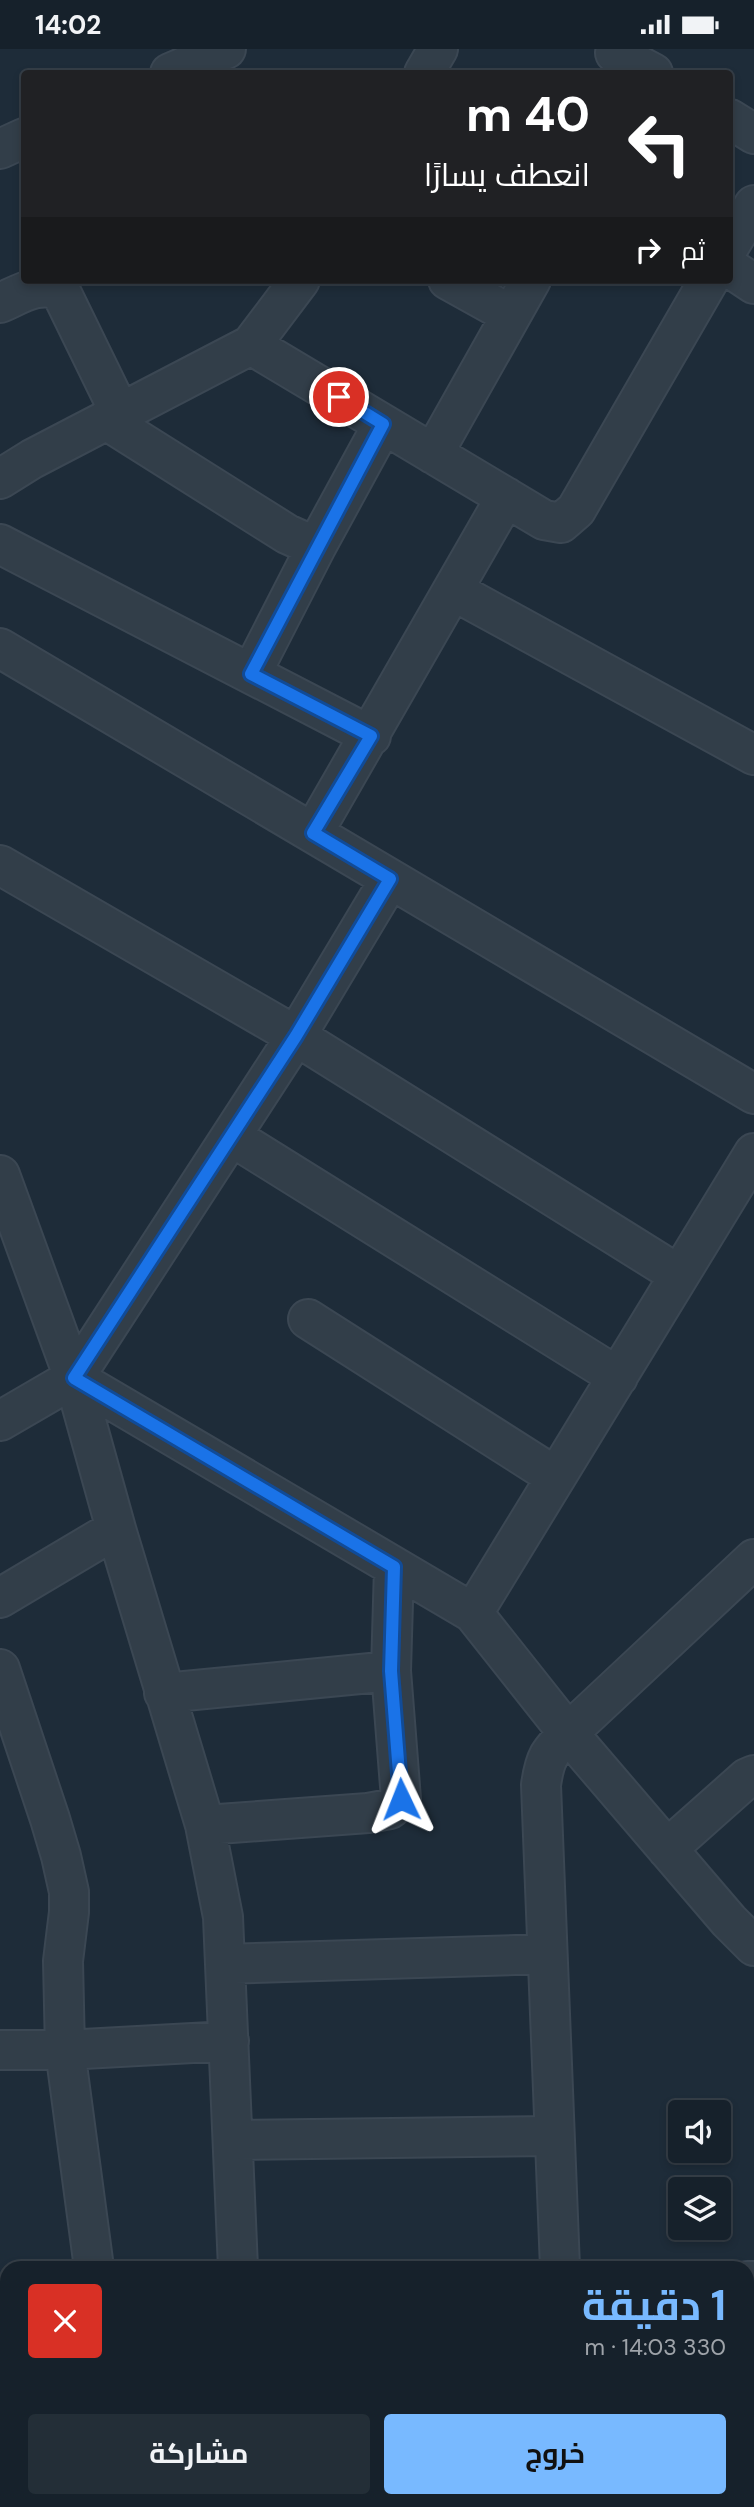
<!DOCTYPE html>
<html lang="ar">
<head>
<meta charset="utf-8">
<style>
  body { margin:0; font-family:"DM Sans",Cairo,sans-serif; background:#232e37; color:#f1f3f6; direction:rtl; height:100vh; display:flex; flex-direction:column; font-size:26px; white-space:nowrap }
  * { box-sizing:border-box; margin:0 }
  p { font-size:23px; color:#9ea3a9 }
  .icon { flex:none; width:38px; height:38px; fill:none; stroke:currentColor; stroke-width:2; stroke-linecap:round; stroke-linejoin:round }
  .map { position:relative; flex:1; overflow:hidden; direction:ltr }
  .drawer { position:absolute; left:0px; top:2212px; width:754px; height:247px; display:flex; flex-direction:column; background:#16212b; border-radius:21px 21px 0 0; box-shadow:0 4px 10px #0003,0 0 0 2px #353e47; direction:rtl }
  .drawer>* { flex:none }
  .hud { position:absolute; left:21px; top:21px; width:712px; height:214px; border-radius:7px; box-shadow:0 4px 10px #0003,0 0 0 2px #353e47; direction:rtl; background:#202124; color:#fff; overflow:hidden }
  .controls { position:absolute; left:668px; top:2051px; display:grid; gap:14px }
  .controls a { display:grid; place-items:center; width:63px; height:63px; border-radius:7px; background:#16212b; box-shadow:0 4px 10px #0003,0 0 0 2px #353e47; font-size:35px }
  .pin { position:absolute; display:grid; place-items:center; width:60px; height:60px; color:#fff; margin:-30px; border:4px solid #fff; border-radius:50%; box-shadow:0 2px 7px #0007 }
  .me { position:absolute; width:77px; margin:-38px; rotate:358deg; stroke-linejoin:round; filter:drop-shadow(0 0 5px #0008) }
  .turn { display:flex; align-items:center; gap:24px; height:147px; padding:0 28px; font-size:32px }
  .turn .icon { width:91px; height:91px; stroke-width:2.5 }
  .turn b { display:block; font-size:49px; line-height:60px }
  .then { display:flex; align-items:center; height:66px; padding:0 28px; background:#0003; gap:14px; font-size:26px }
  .round { display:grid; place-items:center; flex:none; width:74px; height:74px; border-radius:7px; background:#232e37 }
  .head { display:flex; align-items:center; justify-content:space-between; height:119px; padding:0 28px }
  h1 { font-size:42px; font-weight:700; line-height:52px; color:#78b9ff }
  .cta { display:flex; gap:14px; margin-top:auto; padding:14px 28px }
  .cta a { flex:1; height:80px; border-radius:7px; background:#78b9ff; color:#111; font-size:28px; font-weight:700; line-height:80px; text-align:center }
  .cta a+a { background:#232e37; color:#f1f3f6 }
  .status { display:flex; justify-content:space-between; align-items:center; height:49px; padding:0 35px; background:#16212b; direction:ltr }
  .status svg { height:19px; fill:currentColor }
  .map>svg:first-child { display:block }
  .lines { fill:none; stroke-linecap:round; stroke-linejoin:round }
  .minor-casing { stroke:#3b4753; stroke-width:42 }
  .minor { stroke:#323e49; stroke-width:38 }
  .route-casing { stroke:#114b97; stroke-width:18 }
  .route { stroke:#1a73e8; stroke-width:12 }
</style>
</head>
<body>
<div class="status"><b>14:02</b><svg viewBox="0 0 49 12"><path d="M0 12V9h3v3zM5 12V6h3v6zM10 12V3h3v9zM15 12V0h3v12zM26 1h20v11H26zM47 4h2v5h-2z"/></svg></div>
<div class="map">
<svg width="754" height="2458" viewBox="0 0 754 2458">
  <rect width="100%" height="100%" fill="#1e2c39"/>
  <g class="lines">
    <defs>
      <path id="minor" d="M616 0 615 4 653 24
        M170 24 226 0
        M424 24 438 0
        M730 70 754 85
        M0 100 24 89
        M730 196 754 156
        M730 219 754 235
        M448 231 511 266
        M0 254C21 245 37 233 60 241L120 364
        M251 296 544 471 561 474 576 461 709 231
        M106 371 287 485 316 498 383 375
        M433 405 531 231
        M0 430 32 410 251 296 300 231
        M0 495 371 687
        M454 542 754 706
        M0 599 754 1045
        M251 625 316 498
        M313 784 506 448
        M0 816 296 987 679 1226
        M231 1087 618 1328
        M0 1126 74 1329 116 1480 205 1776 223 1868 238 2219
        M308 1270 556 1428
        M74 1329 473 1564 568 1684 729 1872 754 1897
        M0 1372 74 1329 296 987 390 830
        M0 1549 116 1480
        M473 1564 754 1104
        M0 1620 50 1770 61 1807 69 1843V1863L63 1912 65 2001 94 2219
        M164 1644 391 1622
        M205 1776 368 1764 390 1760 401 1750 391 1622 394 1518
        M667 1800 747 1729 754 1726
        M225 1915 547 1905
        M0 2001H65L229 1992
        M233 2091 554 2087
        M560 2219 541 1736C545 1708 549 1704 568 1684L754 1510
        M747 2232H754
        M0 2265H7
        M747 2415H754
        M248 2452V2458
        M571 2452V2458"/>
    </defs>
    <use href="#minor" class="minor-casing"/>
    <use href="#minor" class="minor"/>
  </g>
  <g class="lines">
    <defs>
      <path id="route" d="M339 348 383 375 251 625 371 687 313 784 390 830 296 987 74 1329 394 1518 391 1622 401 1750"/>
    </defs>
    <use href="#route" class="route-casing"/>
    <use href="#route" class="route"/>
  </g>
</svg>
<div class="controls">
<a><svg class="icon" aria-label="sound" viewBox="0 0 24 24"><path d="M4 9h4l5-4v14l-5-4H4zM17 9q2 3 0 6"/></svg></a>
<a><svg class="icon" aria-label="layers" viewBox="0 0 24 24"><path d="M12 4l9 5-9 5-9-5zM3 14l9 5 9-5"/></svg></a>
</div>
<div class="pin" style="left:339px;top:348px;background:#d93025"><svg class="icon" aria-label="arrive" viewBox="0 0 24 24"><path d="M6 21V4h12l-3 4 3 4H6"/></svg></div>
<svg class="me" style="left:401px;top:1750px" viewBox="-20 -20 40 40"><path d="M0-17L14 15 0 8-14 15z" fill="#1a73e8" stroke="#fff" stroke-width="4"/></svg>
<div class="hud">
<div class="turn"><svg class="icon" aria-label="left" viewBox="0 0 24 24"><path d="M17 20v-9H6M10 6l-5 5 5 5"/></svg><div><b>40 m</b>انعطف يسارًا</div></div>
<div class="then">ثم<svg class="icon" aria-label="right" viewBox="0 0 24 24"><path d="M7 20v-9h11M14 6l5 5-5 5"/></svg></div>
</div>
<section class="drawer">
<div class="head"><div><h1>1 دقيقة</h1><p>330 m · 14:03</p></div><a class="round" style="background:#d93025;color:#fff"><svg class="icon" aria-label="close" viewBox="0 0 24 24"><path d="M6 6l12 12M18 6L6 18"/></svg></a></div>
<div class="cta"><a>خروج</a><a>مشاركة</a></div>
</section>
</div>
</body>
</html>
